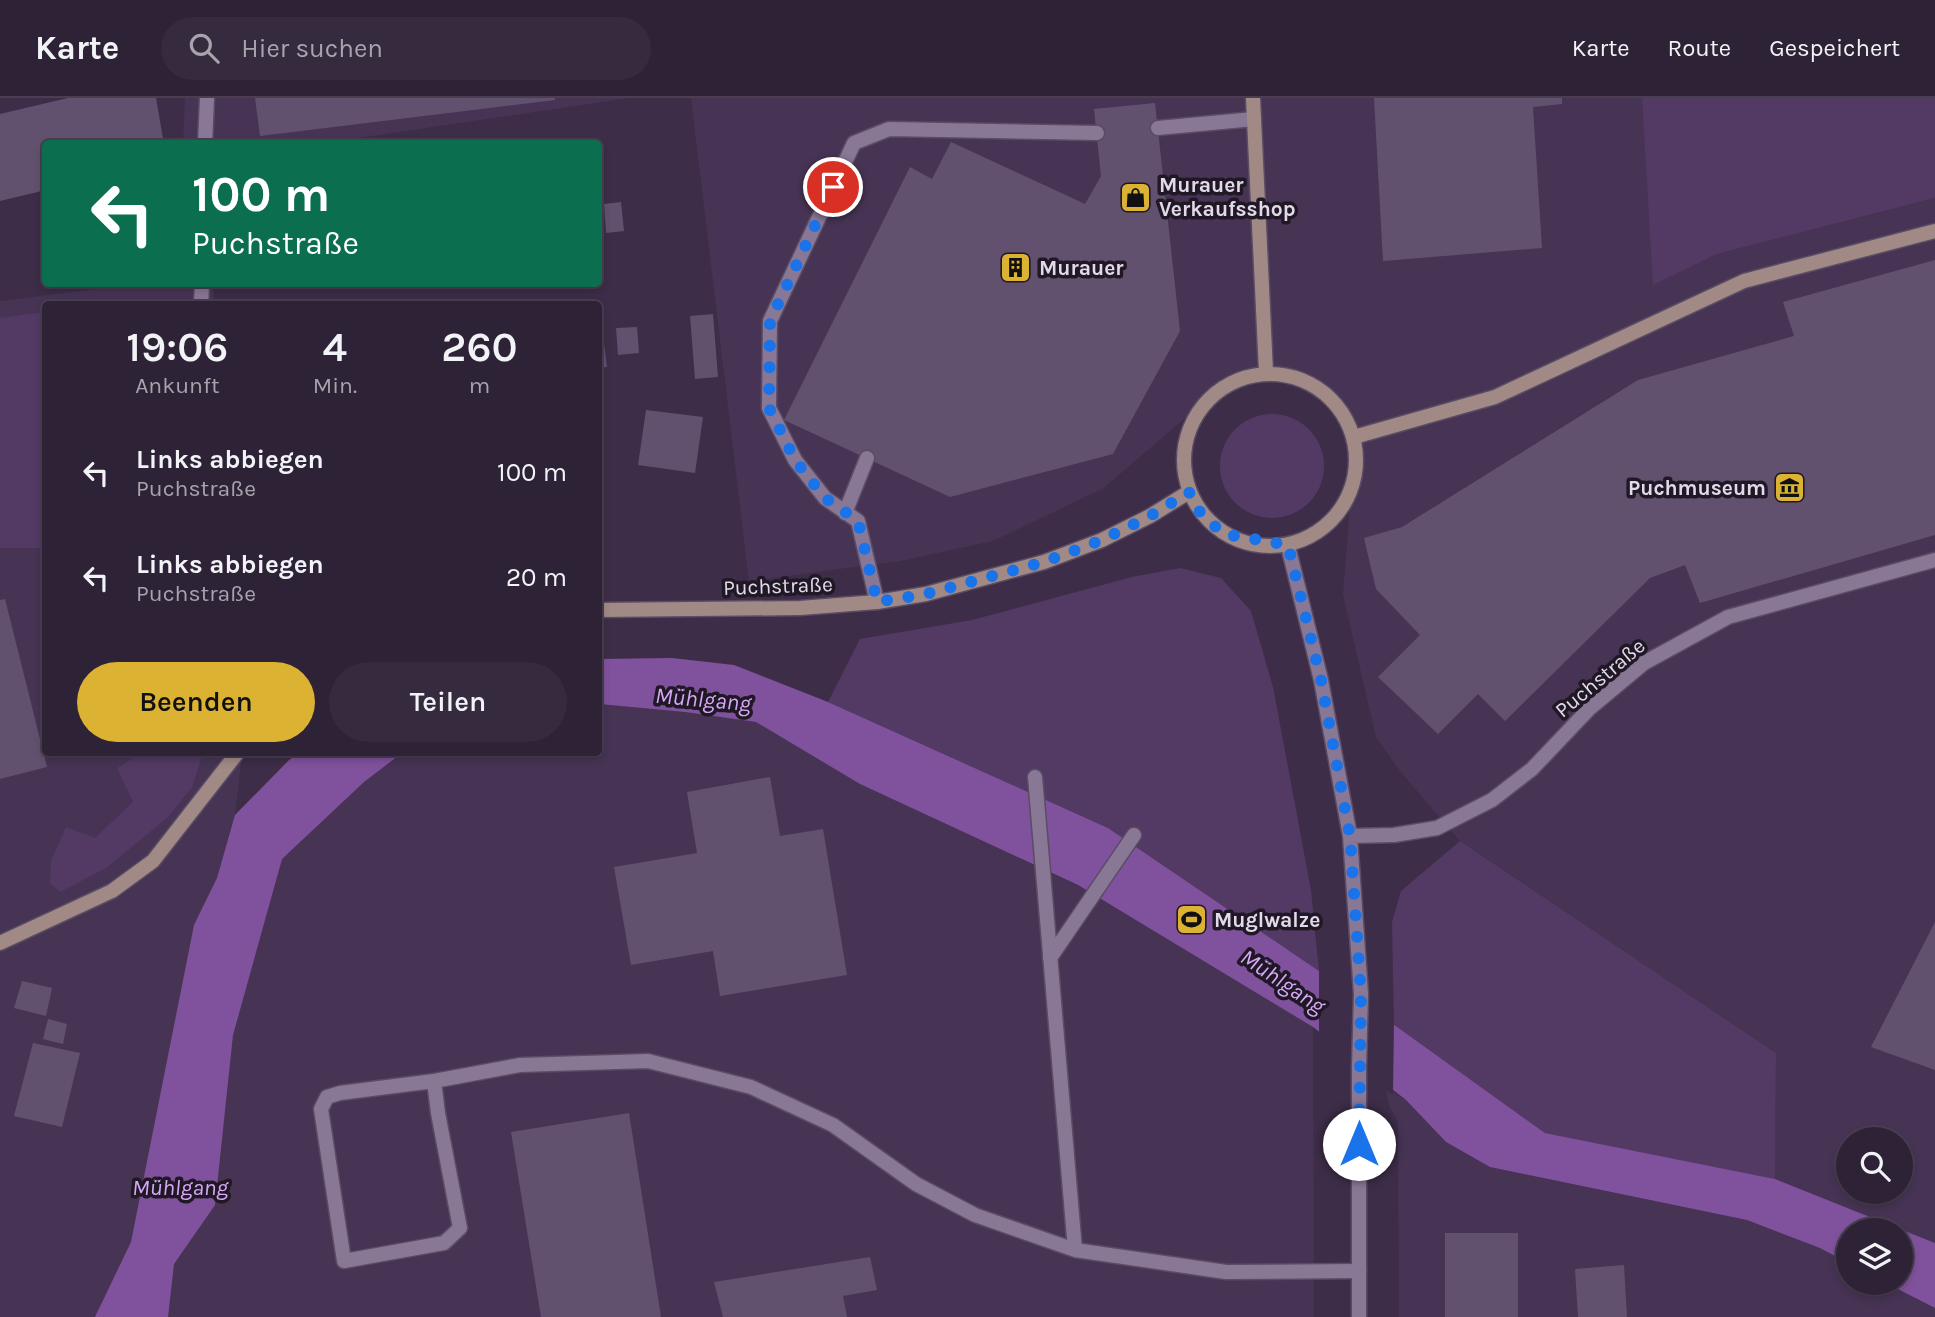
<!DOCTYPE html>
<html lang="de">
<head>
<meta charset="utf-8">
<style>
  body { margin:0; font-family:Karla,sans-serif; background:#362a3e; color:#f1f3f6; height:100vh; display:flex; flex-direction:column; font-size:26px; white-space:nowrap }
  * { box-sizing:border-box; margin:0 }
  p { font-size:23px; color:#a7a4ad }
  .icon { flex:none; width:38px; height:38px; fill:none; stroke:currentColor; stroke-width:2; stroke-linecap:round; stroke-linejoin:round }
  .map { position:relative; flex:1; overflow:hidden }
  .details { position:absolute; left:42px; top:203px; width:560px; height:455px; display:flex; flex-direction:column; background:#2e2236; border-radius:7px; box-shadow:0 4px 10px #0003,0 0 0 2px #493f51 }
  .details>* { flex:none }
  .guide { position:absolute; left:42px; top:42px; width:560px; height:147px; border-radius:7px; box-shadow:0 4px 10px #0003,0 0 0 2px #493f51; background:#0b6e4f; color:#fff; overflow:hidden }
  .tools { position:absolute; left:1836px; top:1029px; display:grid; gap:14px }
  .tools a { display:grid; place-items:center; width:77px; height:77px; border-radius:50%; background:#2e2236; box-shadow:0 4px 10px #0003,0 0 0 2px #493f51; font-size:35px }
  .pin { position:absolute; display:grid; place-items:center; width:60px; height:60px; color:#fff; margin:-30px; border:4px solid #fff; border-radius:50%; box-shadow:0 2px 7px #0007 }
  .me { position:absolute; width:77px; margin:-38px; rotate:0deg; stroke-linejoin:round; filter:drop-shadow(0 0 5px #0008) }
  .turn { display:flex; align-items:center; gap:24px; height:147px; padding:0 35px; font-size:32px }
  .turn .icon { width:91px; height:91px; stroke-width:2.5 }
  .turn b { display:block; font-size:49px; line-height:60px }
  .eta { display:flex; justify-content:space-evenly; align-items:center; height:119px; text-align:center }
  .eta b { font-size:42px; font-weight:600; line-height:49px }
  .button { display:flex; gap:14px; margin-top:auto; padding:14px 35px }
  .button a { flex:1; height:80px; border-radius:42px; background:#dcb233; color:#111; font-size:28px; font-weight:600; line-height:80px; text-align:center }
  .button a+a { background:#362a3e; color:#f1f3f6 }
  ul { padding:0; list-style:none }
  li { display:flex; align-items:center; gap:21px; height:105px; padding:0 35px }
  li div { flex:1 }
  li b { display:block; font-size:26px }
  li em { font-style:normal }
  header { display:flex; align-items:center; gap:42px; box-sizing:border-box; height:98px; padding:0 35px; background:#2e2236; border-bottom:2px solid #493f51 }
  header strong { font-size:33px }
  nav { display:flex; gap:38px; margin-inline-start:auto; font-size:24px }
  .search { width:490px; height:63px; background:#362a3e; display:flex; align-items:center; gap:18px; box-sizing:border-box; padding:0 24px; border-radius:38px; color:#a7a4ad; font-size:26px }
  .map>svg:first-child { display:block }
  .built { fill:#473455; fill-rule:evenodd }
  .green { fill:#533a64 }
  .water { fill:#80529d }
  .pier { fill:#3d2d48 }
  .building { fill:#62516e }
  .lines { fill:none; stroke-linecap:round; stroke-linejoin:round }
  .lane-casing { stroke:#594c63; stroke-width:17 }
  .street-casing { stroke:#594c63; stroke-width:17 }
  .secondary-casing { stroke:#594c63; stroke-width:17 }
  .lane { stroke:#897796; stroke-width:14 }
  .street { stroke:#897796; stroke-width:14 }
  .secondary { stroke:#a18a86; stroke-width:14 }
  .route { stroke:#1a73e8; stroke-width:12; stroke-dasharray:0 21.6 }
  .labels { text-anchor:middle; stroke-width:7; stroke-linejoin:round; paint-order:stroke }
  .poi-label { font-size:21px; font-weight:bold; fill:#e2d9ea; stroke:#201925; text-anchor:start }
  .street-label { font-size:21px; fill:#e2d9ea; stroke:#201925 }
  .water-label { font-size:23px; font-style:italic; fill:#d7a8f9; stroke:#201925 }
</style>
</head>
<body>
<header>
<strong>Karte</strong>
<div class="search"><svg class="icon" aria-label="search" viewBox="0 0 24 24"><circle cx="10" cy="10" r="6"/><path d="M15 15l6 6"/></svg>Hier suchen</div>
<nav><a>Karte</a><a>Route</a><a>Gespeichert</a></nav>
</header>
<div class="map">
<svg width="1935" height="1219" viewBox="0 0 1935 1219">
  <rect width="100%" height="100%" fill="#3d2d48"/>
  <path class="built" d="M185 0H629L325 45 183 46Z
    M691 0H1642L1654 186 1717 156 1935 100V1145L1775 1081 1776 955 1460 743 1400 673 1376 639 1343 497 1351 395 1354 371V339L1329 297 1265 274 1217 292 1104 390 993 443 900 463 749 483ZM1848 1041H1900V1094H1848Z
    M137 186H214L213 206H46V654L242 655 235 717 364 684 402 655 598 654 599 606 685 614 756 624 860 686 1094 795 1313 929 1314 1219H0V203Z
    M1386 990 1406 1002 1446 1044 1490 1069 1747 1122 1820 1150 1848 1165V1185H1886L1935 1210V1219H1399L1398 1024 1389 1008Z"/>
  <path class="green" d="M1642 0H1935V100L1717 156 1653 187Z
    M45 214V450H0V220Z
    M1220 368a52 52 0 1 1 104 0a52 52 0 1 1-104 0Z
    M1180 470 1221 480 1251 513 1273 589 1311 792 1319 873 1108 730 828 604 860 541 972 522 1132 479Z
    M135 655H203L192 689 167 720 106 770 60 794 50 785 51 763 66 729 95 740 133 704 117 670 136 658Z
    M1460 743 1776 955 1775 1081 1545 1035 1394 927 1392 824 1401 793Z"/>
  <path class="water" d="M672 560 734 567 828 604 1108 730 1319 873 1545 1035 1775 1081 1935 1145V1210L1886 1185H1900V1132H1848V1165L1820 1150 1747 1122 1490 1069 1446 1044 1406 1002 1313 929 1078 787 860 686 756 624 685 614 599 606 598 561Z
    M300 655H402L364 684 282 761 233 937 215 1107 174 1166 168 1219H95L131 1144 194 827 217 780 235 717 289 662Z"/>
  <path class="pier" d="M1319 868 1394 923 1393 997 1319 939Z"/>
  <path class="building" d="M68 0H156L164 46H46V92L0 103V16Z
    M255 0H555V2L260 38Z
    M1374 0H1562V6L1533 9 1542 150 1383 163Z
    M1155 5 1180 233 1113 356 950 399 784 322 910 69 932 81 951 44 1085 106 1101 78 1094 11Z
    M621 104 624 133 606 135 604 106Z
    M1935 162V437L1700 505 1685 467 1650 480 1505 623 1478 596 1438 636 1378 579 1420 537 1376 491 1364 440 1402 429 1638 282 1794 238 1783 204Z
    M598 213H600L607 269 598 270Z
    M713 216 718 279 695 281 690 218Z
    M637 229 639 255 618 257 616 230Z
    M646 312 703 319 695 375 638 367Z
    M5 501 47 669 0 681V502Z
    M770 679 780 738 823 731 847 877 720 898 713 853 631 867 614 769 697 755 687 694Z
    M1935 824V972L1871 949Z
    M22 883 52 890 46 918 14 910Z
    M48 921 67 926 63 946 43 941Z
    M33 945 80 955 62 1029 14 1018Z
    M629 1015 661 1219H541L511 1034Z
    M1445 1135H1518V1219H1445Z
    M870 1159 877 1192 843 1198 847 1219H723L714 1184Z
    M1624 1167 1627 1219H1578L1575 1171Z"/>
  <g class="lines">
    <defs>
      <path id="lane" d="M1158 30 1254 21
        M845 415 867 360
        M877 504 858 423 825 400 795 362 769 310 770 223 854 45 889 31 1097 35
        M1035 679 1075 1152
        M1050 860 1134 737
        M434 983 520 967 648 963 751 989 833 1027 916 1086 975 1117 1075 1152 1226 1174 1359 1173
        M434 983 438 1015 460 1130 444 1145 344 1163 321 1011 327 999 340 995Z"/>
      <path id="street" d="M205 46 207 0
        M201 206 202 186
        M1288 448 1321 582 1350 738 1361 896 1359 970V1219
        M1350 738 1394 737 1437 730 1492 702 1532 671 1590 610 1644 565 1728 519 1935 462"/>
      <path id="secondary" d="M1253 0 1266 274
        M1184 362a86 86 0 1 1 172 0a86 86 0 1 1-172 0Z
        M1354 339 1495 299 1744 183 1935 133
        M598 512 800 510 877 504 926 496 1044 464 1102 442 1150 418 1189 394
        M0 845 112 793 153 763 238 654"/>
    </defs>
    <use href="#lane" class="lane-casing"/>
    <use href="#street" class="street-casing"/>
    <use href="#secondary" class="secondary-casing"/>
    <use href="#lane" class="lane"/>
    <use href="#street" class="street"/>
    <use href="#secondary" class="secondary"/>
  </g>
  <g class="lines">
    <path class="route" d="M833 89 770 223 769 310 795 362 825 400 858 423 877 504 926 496 1044 464 1102 442 1150 418 1189 394 1201 416 1224 436 1288 447 1321 582 1350 738 1361 896 1359 1046"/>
  </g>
  <defs>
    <symbol id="shop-square" viewBox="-11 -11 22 22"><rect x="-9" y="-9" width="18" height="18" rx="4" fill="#dcb233" stroke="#201925"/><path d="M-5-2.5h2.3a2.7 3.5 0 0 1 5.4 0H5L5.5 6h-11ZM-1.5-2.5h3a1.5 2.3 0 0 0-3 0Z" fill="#111"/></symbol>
    <symbol id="building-square" viewBox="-11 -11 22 22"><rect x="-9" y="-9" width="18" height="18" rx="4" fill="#dcb233" stroke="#201925"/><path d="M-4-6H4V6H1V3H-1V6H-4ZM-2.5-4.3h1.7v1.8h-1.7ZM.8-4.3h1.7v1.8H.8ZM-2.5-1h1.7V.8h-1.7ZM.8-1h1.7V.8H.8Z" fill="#111"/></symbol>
    <symbol id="museum-square" viewBox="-11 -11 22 22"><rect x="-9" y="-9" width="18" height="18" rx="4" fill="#dcb233" stroke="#201925"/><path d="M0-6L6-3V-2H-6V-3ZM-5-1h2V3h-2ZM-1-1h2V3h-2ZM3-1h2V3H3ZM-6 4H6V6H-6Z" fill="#111"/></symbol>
    <symbol id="stadium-square" viewBox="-11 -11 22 22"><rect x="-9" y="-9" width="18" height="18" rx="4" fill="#dcb233" stroke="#201925"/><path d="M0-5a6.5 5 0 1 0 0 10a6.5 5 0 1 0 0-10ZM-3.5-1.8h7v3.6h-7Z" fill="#111"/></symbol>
  </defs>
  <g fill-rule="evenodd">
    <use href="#shop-square" x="1118" y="82" width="35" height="35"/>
    <use href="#building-square" x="998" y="152" width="35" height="35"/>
    <use href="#museum-square" x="1772" y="372" width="35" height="35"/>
    <use href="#stadium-square" x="1174" y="804" width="35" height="35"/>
  </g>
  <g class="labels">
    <g class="poi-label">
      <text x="1159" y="94">Murauer<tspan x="1159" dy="24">Verkaufsshop</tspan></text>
      <text x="1039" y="177">Murauer</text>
      <text x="1766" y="397" text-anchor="end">Puchmuseum</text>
      <text x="1214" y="829">Muglwalze</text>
    </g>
    <g class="street-label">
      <text transform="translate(778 488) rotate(-2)" y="7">Puchstraße</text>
      <text transform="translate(1600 580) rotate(-40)" y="7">Puchstraße</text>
    </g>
    <g class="water-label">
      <text transform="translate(703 601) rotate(5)" y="8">Mühlgang</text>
      <text transform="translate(1283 883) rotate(34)" y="8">Mühlgang</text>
      <text x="180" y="1097">Mühlgang</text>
    </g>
  </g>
</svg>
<div class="tools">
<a><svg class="icon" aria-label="search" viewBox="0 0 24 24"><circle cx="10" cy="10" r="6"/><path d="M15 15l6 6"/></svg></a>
<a><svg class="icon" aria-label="layers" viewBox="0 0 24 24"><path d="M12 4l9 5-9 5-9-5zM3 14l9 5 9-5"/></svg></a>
</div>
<div class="pin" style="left:833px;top:89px;background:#d93025"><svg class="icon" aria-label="arrive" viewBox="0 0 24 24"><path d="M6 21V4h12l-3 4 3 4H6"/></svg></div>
<svg class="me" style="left:1359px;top:1046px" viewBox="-20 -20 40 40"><circle r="19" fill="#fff"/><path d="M0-13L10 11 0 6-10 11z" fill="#1a73e8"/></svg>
<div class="guide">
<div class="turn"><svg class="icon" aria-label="left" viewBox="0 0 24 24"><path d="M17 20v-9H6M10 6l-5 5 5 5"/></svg><div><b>100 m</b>Puchstraße</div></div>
</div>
<section class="details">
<div class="eta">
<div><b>19:06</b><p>Ankunft</p></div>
<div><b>4</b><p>Min.</p></div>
<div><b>260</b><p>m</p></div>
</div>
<ul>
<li><svg class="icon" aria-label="left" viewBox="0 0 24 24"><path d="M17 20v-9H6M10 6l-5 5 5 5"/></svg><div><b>Links abbiegen</b><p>Puchstraße</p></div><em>100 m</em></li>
<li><svg class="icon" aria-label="left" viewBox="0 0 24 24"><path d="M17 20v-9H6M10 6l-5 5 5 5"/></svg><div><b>Links abbiegen</b><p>Puchstraße</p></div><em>20 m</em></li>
</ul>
<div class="button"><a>Beenden</a><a>Teilen</a></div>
</section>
</div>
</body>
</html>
